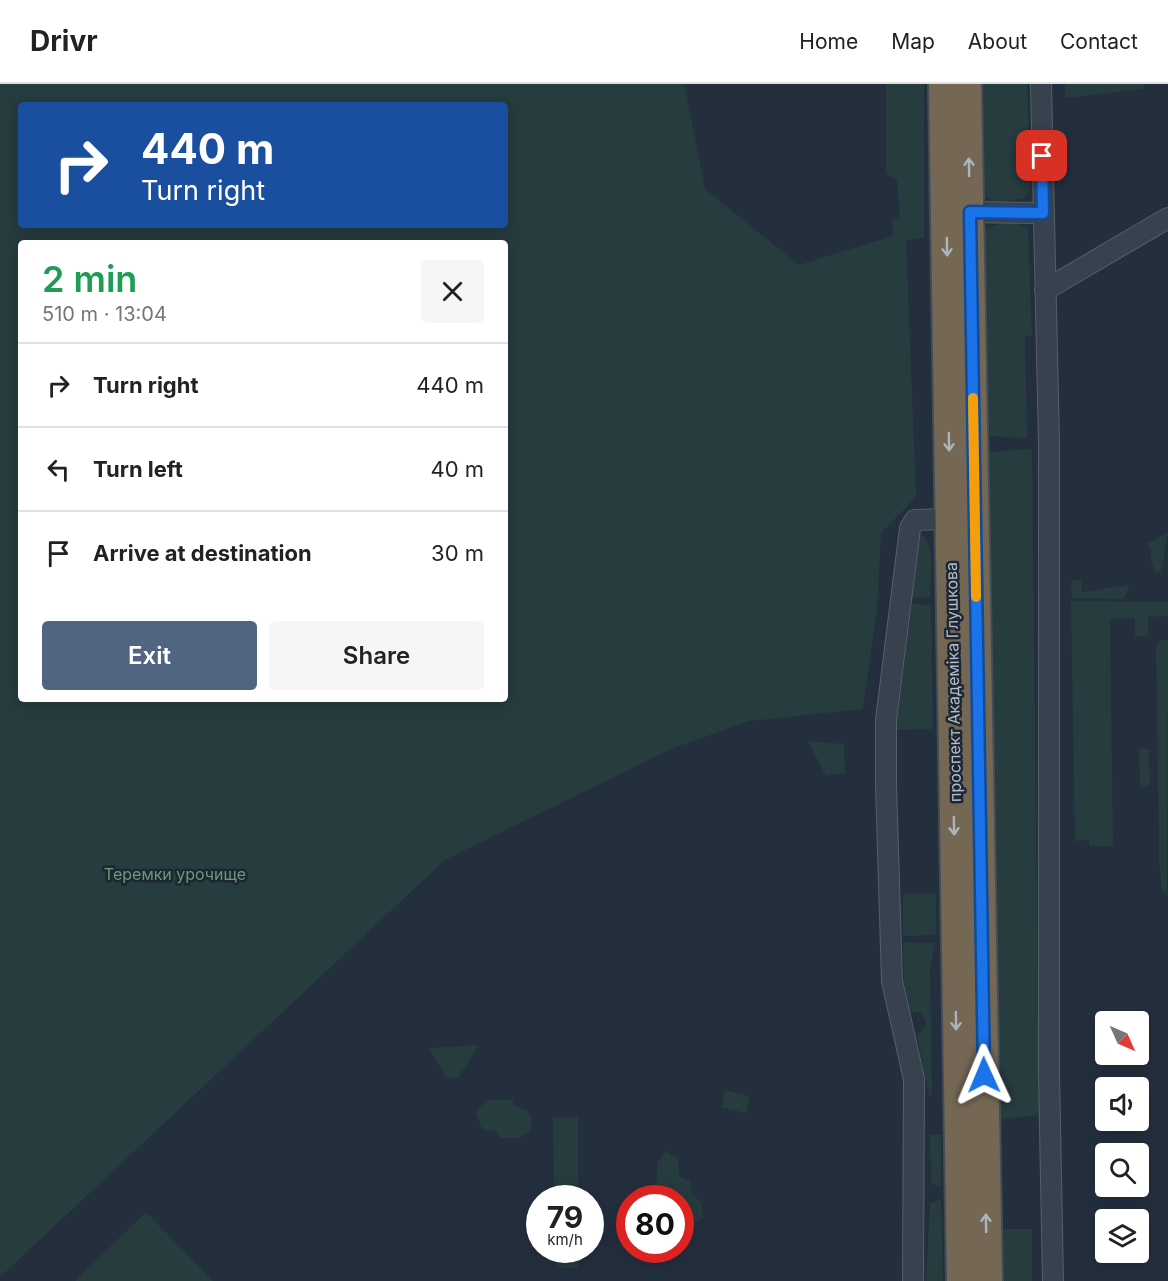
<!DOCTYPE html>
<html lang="en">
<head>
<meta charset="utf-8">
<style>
  body { margin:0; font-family:Inter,sans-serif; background:#f6f6f6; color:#222; height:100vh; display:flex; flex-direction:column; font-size:22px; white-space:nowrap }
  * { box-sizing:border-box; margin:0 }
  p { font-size:20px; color:#767676 }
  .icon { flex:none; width:33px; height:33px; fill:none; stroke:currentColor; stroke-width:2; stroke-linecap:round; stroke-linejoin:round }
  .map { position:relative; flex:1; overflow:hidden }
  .sheet { position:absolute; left:18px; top:156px; width:490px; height:462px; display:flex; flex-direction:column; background:#fff; border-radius:6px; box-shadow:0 3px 15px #0003 }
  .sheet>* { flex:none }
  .guide { position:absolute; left:18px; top:18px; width:490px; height:126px; border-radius:6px; box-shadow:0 3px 15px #0003; background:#1a4fa0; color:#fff; overflow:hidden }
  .needle { width:39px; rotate:135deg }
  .controls { position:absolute; left:1095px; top:927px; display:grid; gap:12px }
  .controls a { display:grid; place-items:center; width:54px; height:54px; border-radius:6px; background:#fff; box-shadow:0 3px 15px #0003; font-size:30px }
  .speed { position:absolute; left:526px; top:1101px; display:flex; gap:12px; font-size:30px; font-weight:700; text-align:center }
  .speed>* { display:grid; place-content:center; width:78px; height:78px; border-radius:50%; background:#fff; box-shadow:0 3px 15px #0003; line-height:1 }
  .speed small { font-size:15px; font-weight:400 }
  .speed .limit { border:9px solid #d22; background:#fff; color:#111 }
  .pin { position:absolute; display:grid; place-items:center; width:51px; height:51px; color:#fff; margin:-26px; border-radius:12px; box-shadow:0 3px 9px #0006 }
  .me { position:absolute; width:66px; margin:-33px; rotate:359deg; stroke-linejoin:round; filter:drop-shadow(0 0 4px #0008) }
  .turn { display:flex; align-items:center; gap:21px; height:126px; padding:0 24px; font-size:27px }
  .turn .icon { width:78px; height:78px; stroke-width:2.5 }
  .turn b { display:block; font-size:42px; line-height:51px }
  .round { display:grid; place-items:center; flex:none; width:63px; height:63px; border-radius:6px; background:#f6f6f6 }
  .summary { display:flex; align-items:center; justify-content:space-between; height:102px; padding:0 24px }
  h1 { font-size:36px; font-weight:600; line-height:45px; color:#1e9e55 }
  .primary-button { display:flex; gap:12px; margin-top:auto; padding:12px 24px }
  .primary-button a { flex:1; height:69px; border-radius:6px; background:#516482; color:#fff; font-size:24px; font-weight:600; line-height:69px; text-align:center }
  .primary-button a+a { background:#f6f6f6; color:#222 }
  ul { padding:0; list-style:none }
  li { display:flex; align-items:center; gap:18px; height:84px; padding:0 24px; border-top:2px solid #e0e0e0 }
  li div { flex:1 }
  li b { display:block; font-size:22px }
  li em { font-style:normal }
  header { display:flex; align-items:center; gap:36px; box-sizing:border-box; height:84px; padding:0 30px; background:#fff; border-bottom:2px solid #e0e0e0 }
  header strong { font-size:28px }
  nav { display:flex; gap:33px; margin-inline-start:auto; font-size:21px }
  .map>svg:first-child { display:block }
  .green { fill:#263c3f; fill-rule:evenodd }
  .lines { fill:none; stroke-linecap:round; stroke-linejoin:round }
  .minor-casing { stroke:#565f6c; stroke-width:22 }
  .highway-casing { stroke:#434c59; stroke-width:32 }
  .minor { stroke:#38414e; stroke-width:20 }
  .highway { stroke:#746855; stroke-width:28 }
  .oneway { stroke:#aeb4bd }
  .route-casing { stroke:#114b97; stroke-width:15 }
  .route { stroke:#1a73e8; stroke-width:10 }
  .slow { stroke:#f59e0b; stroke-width:10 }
  .labels { text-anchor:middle; stroke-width:5; stroke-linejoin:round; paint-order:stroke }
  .street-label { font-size:16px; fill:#b4bcc9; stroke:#1d2633 }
  .park-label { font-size:16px; fill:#6b9a76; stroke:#1d2633 }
</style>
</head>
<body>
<header>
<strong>Drivr</strong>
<nav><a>Home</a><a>Map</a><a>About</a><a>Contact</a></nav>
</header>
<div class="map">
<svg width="1168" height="1197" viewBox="0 0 1168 1197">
  <rect width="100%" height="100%" fill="#242f3e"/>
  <path class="green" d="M0 0H684L705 105 799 181 893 152 892 136 900 135 897 96 886 90V0H924V154L906 156 916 413 881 449 877 525 863 625 749 637 671 665 445 776 0 1193ZM21 21H506V141H21ZM21 159H506V615H21Z
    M980 0H1027L1030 105 1024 114 997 119 982 111Z
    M1065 0H1144V5L1065 14Z
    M1010 137 1028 144 1032 251 1025 252 1027 354 987 352 983 145Z
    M1032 365 1039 1031 997 1035 989 368Z
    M1168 448 1160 493V489H1155L1150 471 1152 469 1147 460Z
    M920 450C937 459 930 496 930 513L912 514Z
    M1081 496 1082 508 1130 501 1123 515 1072 514 1071 497Z
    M1071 517 1168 518V532L1148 533V552H1135V534L1110 535 1113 762H1089V756L1075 757Z
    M912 520 931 521 933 645 896 646Z
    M1160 556H1168L1167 811 1162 807 1159 777 1156 563Z
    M808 657 844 660 845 689 826 692Z
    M1139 665H1149L1150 702 1140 703Z
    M936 809V851L903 852V810Z
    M903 858 935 859 930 885 932 1011 929 1012 917 951 923 945 926 938 920 928 910 927 904 896Z
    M479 961 458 994 446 993 429 964Z
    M725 1006 750 1012 746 1029 721 1023Z
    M489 1016H513V1021L527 1026 532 1036 529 1048 519 1054H500L496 1048 482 1045 476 1030 478 1024Z
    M578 1033V1114H554L553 1034Z
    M930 1051H941V1104L931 1099Z
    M666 1067 678 1075 679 1092 690 1098 692 1110 701 1118 703 1134 686 1144 681 1143V1114H656L657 1079Z
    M941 1115 943 1197H926L930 1120Z
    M146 1128 213 1197H75Z
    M1001 1145H1032V1197H1001Z
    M555 1166H578V1185L556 1183Z"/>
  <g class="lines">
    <defs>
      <path id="minor" d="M1041 0 1049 359V990L1053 1197
        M970 128 1043 129
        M1045 206 1168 134
        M913 1197 914 995 892 897 886 700V636L910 444 915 436 950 435"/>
      <path id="highway" d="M943 0 961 1197
        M967 0 988 1197"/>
    </defs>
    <use href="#minor" class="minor-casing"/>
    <use href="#highway" class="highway-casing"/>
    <use href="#minor" class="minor"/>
    <use href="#highway" class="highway"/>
  </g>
  <defs><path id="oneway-shaft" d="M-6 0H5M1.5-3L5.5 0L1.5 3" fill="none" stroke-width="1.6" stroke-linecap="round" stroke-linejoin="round" transform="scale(1.5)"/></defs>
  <g class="oneway">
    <use href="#oneway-shaft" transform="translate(969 83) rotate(-91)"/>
    <use href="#oneway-shaft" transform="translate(947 163) rotate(89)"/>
    <use href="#oneway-shaft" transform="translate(949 358) rotate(89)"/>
    <use href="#oneway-shaft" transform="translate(954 742) rotate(89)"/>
    <use href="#oneway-shaft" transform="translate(956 937) rotate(89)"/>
    <use href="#oneway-shaft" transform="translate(986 1139) rotate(-91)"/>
  </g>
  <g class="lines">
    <defs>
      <path id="route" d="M984 991 970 128 1043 129 1042 72"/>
    </defs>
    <use href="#route" class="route-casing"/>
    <use href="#route" class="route"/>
    <path class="slow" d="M973 314 976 513"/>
  </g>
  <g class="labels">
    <g class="street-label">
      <text transform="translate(953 598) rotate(-91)" y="6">проспект Академіка Глушкова</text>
    </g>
    <g class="park-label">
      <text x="175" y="796">Теремки урочище</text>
    </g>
  </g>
</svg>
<div class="controls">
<a><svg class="needle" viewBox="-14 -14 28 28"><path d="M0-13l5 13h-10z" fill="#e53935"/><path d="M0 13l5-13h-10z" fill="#767676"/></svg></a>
<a><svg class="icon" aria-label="sound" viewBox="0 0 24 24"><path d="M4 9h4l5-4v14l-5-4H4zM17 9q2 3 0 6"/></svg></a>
<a><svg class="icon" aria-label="search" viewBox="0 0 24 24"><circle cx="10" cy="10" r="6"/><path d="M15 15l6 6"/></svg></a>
<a><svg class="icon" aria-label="layers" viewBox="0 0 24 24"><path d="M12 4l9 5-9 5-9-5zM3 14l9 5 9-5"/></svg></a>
</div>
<div class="speed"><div>79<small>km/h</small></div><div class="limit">80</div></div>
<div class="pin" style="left:1042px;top:72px;background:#d93025"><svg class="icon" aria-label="arrive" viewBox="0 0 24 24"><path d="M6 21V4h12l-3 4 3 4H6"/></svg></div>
<svg class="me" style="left:984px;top:991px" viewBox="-20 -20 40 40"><path d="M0-17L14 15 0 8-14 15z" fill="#1a73e8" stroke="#fff" stroke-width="4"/></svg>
<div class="guide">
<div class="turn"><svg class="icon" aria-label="right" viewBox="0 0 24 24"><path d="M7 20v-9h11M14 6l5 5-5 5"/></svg><div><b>440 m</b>Turn right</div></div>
</div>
<section class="sheet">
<div class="summary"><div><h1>2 min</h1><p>510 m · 13:04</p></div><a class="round"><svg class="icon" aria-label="close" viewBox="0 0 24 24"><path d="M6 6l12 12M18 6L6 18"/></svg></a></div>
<ul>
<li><svg class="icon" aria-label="right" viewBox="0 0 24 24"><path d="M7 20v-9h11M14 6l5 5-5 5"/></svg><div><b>Turn right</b></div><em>440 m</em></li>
<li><svg class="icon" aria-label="left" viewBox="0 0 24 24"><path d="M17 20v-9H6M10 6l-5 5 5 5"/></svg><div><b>Turn left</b></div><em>40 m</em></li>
<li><svg class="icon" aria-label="arrive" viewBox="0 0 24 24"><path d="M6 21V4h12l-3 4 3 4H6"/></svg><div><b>Arrive at destination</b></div><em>30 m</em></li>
</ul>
<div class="primary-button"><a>Exit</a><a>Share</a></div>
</section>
</div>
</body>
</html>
